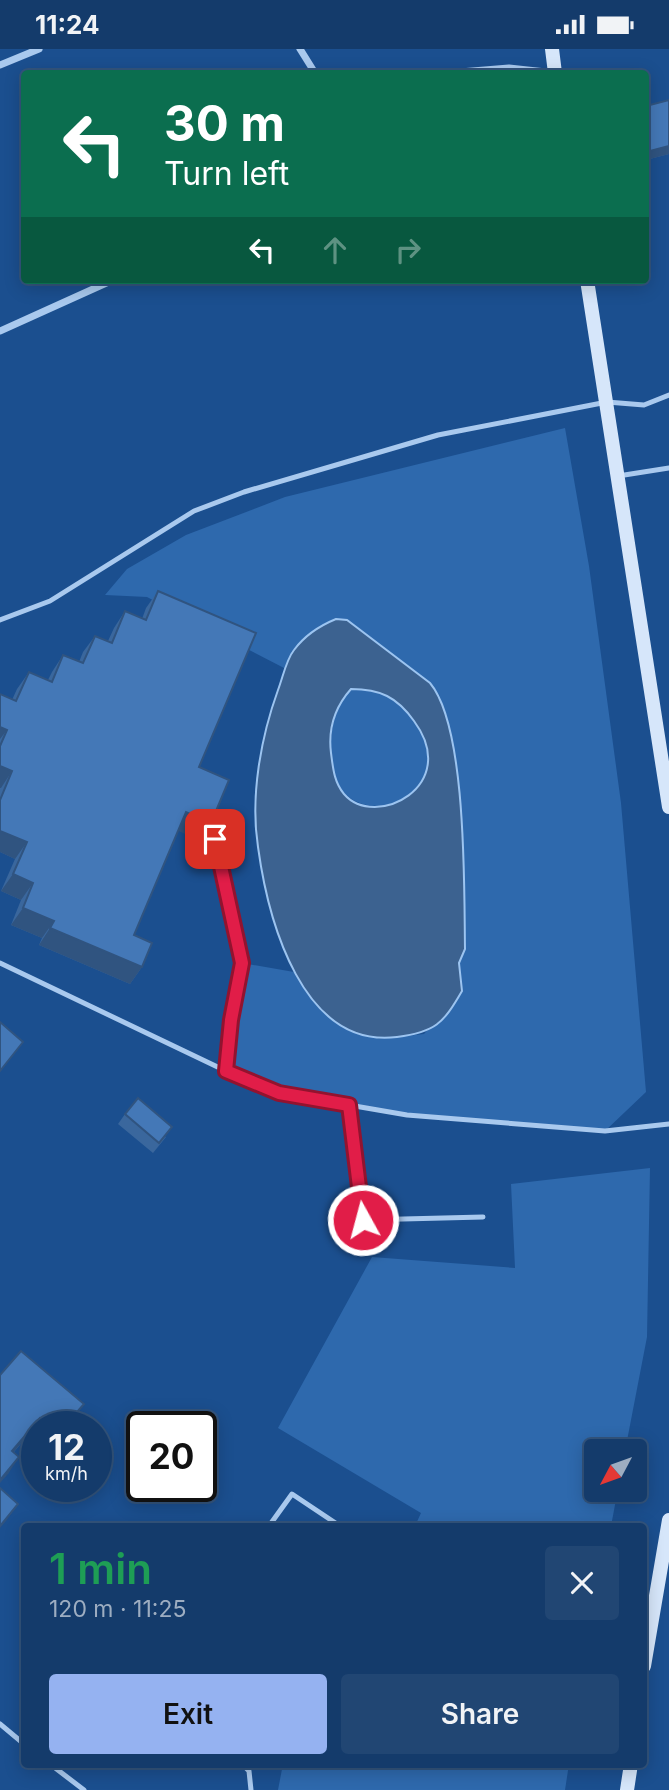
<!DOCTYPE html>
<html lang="en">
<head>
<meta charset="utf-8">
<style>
  body { margin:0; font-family:Inter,sans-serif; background:#214673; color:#f1f3f6; height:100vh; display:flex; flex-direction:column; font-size:26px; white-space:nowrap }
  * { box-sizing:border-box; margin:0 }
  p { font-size:23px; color:#9dadc1 }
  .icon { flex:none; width:38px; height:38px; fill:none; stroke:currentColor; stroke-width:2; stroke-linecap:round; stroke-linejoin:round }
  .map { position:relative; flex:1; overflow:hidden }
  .side { position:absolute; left:21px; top:1474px; width:626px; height:245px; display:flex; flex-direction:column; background:#143b6b; border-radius:7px; box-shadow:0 4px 18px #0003,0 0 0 2px #33557e }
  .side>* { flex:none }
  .guide { position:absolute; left:21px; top:21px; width:628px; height:214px; border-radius:7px; box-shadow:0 4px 18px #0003,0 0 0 2px #33557e; background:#0b6e4f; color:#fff; overflow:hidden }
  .needle { width:46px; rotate:229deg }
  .controls { position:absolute; left:584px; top:1390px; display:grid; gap:14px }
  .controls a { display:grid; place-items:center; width:63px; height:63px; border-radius:7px; background:#143b6b; box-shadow:0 4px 18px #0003,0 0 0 2px #33557e; font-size:35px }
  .speed { position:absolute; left:21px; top:1362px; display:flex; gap:14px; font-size:35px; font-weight:700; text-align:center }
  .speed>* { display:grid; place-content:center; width:91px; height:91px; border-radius:50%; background:#143b6b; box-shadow:0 4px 18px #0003,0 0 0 2px #33557e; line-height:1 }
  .speed small { font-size:18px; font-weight:400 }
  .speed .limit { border:4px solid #111; border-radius:10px; background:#fff; color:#111 }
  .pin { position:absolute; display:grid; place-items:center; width:60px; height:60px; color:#fff; margin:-30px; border-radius:14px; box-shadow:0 4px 10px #0006 }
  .me { position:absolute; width:77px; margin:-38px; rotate:353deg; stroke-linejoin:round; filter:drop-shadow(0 0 5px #0008) }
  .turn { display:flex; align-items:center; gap:24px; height:147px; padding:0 28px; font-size:32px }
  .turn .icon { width:91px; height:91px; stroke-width:2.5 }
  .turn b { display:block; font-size:49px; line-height:60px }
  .lanes { display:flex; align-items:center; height:66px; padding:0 28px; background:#0003; justify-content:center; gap:35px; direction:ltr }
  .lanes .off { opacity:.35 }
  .round { display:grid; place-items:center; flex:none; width:74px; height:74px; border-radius:7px; background:#214673 }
  .head { display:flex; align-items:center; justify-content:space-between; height:119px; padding:0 28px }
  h1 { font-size:42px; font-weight:600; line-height:52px; color:#1e9e55 }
  .cta { display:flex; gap:14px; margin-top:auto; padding:14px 28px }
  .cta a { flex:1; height:80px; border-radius:7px; background:#95b2f1; color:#111; font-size:28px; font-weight:600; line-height:80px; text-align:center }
  .cta a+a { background:#214673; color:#f1f3f6 }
  .status { display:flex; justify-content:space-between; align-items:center; height:49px; padding:0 35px; background:#143b6b; direction:ltr }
  .status svg { height:19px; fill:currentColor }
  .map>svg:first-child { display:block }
  .green { fill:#2e69ad }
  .water { fill:#3c6290; stroke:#9cc4f0; stroke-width:2; fill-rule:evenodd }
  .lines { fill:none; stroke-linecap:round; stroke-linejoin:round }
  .lane { stroke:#a9c9ee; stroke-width:5 }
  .street { stroke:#a9c9ee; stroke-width:7 }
  .secondary { stroke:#d6e6fa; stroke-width:14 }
  .wall { fill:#3a679d }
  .shaded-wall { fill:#305480 }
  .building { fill:#4478b7; stroke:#305480; stroke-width:2 }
  .route-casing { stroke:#92132f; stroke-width:18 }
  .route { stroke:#e11d48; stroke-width:12 }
</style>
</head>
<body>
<div class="status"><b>11:24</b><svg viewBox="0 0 49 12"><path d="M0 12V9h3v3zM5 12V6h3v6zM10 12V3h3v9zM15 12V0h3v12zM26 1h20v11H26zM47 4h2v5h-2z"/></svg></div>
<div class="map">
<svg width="669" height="1741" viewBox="0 0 669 1741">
  <rect width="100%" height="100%" fill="#1b4f8f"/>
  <path class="green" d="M565 379 589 517 621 754 646 1043 605 1082 407 1066 279 1044 226 1022 242 914 294 923 320 961 379 990 424 985 462 942 459 914 465 900C464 815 465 727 439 645L292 602 286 620 147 548 105 546 127 520 186 486 285 448Z
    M351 640C378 640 394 646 411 668 473 748 342 796 332 715 329 686 332 662 351 640Z
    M650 1119 647 1288 625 1402H597V1440H618L611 1477H415L421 1464 278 1379 372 1208 515 1219 511 1135Z
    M283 1715H569L565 1741H278Z"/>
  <path class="water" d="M336 570 347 571 430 634C467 678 464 840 465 900L459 914 462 942C443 975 435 983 397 988 302 1000 268 871 258 798 250 747 261 688 278 641 283 628 286 611 294 601 305 586 319 577 336 570ZM351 640C380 640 397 648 414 672 462 737 375 781 344 745 334 733 333 719 331 704 328 680 335 658 351 640Z"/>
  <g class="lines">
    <path class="lane" d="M618 427 669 419
      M0 571 50 552 194 462 244 443 438 386 607 353 644 356 669 346
      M215 791 242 914 226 1022
      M0 914 226 1022 279 1044 407 1066 605 1082 669 1075
      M349 1056 363 1171 483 1168
      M269 1477 292 1445 340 1477
      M0 1675 24 1695
      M50 1715 84 1741
      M242 1715 249 1722 251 1741"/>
    <path class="street" d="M300 0 315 24
      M0 16 39 0
      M448 24 509 19 555 24
      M0 282 113 231"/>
    <path class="secondary" d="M552 0 555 24
      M587 231 669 758
      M644 1617 669 1471
      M627 1741 631 1715"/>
  </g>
  <path class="wall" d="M669 51V105L646 111V57Z
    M158 542 199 718V791L178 781 134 886 142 918 130 935 39 896 42 889 11 876 21 851 1 842 15 810 0 803V645L12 651 17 640 29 623 48 631 52 623 63 606 79 613 83 603 95 587 108 592 114 579 125 562 142 570 146 559Z
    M125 1065 166 1088 153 1104 118 1075Z
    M0 1326 72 1372 67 1377H37V1392L29 1385 14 1403 8 1425Z"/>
  <path class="shaded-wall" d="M669 97V105L646 111V108L650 102Z
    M0 678 7 681 0 690Z
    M0 717 12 722 1 739H0Z
    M186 763 211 774 199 791 174 780Z
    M0 782 27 793 15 810 0 803Z
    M13 825 33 834 21 851 1 842Z
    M23 859 54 872 42 889 11 876Z
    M50 879 142 918 130 935 39 896Z
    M84 1355 72 1372 67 1377H65Z
    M40 1369 29 1385 0 1419 12 1402Z
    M19 1408 8 1425 0 1434V1431Z
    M18 1455 6 1472 0 1479V1477Z"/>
  <path class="building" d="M669 51V97L650 102 646 86V57Z
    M158 542 256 584 199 718 229 731 211 774 186 763 134 886 152 894 142 918 50 879 54 872 23 859 33 834 13 825 27 793 0 782V751L12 722 0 717V697L7 681 0 678V645L16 652 29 623 52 633 63 606 83 614 95 587 112 594 125 562 146 571Z
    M0 973 23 993 0 1022Z
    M138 1049 172 1078 159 1094 125 1065Z
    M21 1302 84 1355 65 1377H51L40 1369 12 1402 19 1408 0 1431V1326Z
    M0 1439 18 1455 0 1477Z"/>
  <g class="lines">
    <defs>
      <path id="route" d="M215 790 242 914 231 971 226 1022 279 1044 349 1056 363 1171"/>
    </defs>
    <use href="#route" class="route-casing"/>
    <use href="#route" class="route"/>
  </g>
</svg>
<div class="controls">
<a><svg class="needle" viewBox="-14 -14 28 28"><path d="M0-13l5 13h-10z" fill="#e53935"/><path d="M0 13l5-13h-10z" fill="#9dadc1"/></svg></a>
</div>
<div class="speed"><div>12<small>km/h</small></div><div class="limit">20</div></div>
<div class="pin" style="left:215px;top:790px;background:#d93025"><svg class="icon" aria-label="arrive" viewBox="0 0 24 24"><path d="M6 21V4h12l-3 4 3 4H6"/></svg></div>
<svg class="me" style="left:363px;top:1171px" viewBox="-20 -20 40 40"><circle r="17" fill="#e11d48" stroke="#fff" stroke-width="3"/><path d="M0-11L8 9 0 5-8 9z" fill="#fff"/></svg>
<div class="guide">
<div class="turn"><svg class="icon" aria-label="left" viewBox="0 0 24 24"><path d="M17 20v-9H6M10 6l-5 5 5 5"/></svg><div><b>30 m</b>Turn left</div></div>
<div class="lanes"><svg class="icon" aria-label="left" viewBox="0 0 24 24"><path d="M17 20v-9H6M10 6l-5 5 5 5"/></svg><svg class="icon off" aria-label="ahead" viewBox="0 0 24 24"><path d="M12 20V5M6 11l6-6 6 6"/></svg><svg class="icon off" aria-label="right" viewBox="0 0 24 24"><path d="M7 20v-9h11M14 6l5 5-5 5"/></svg></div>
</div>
<section class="side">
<div class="head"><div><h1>1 min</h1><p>120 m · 11:25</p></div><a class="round"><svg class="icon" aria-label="close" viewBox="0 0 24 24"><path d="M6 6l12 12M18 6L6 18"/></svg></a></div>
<div class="cta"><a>Exit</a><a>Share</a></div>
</section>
</div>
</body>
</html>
